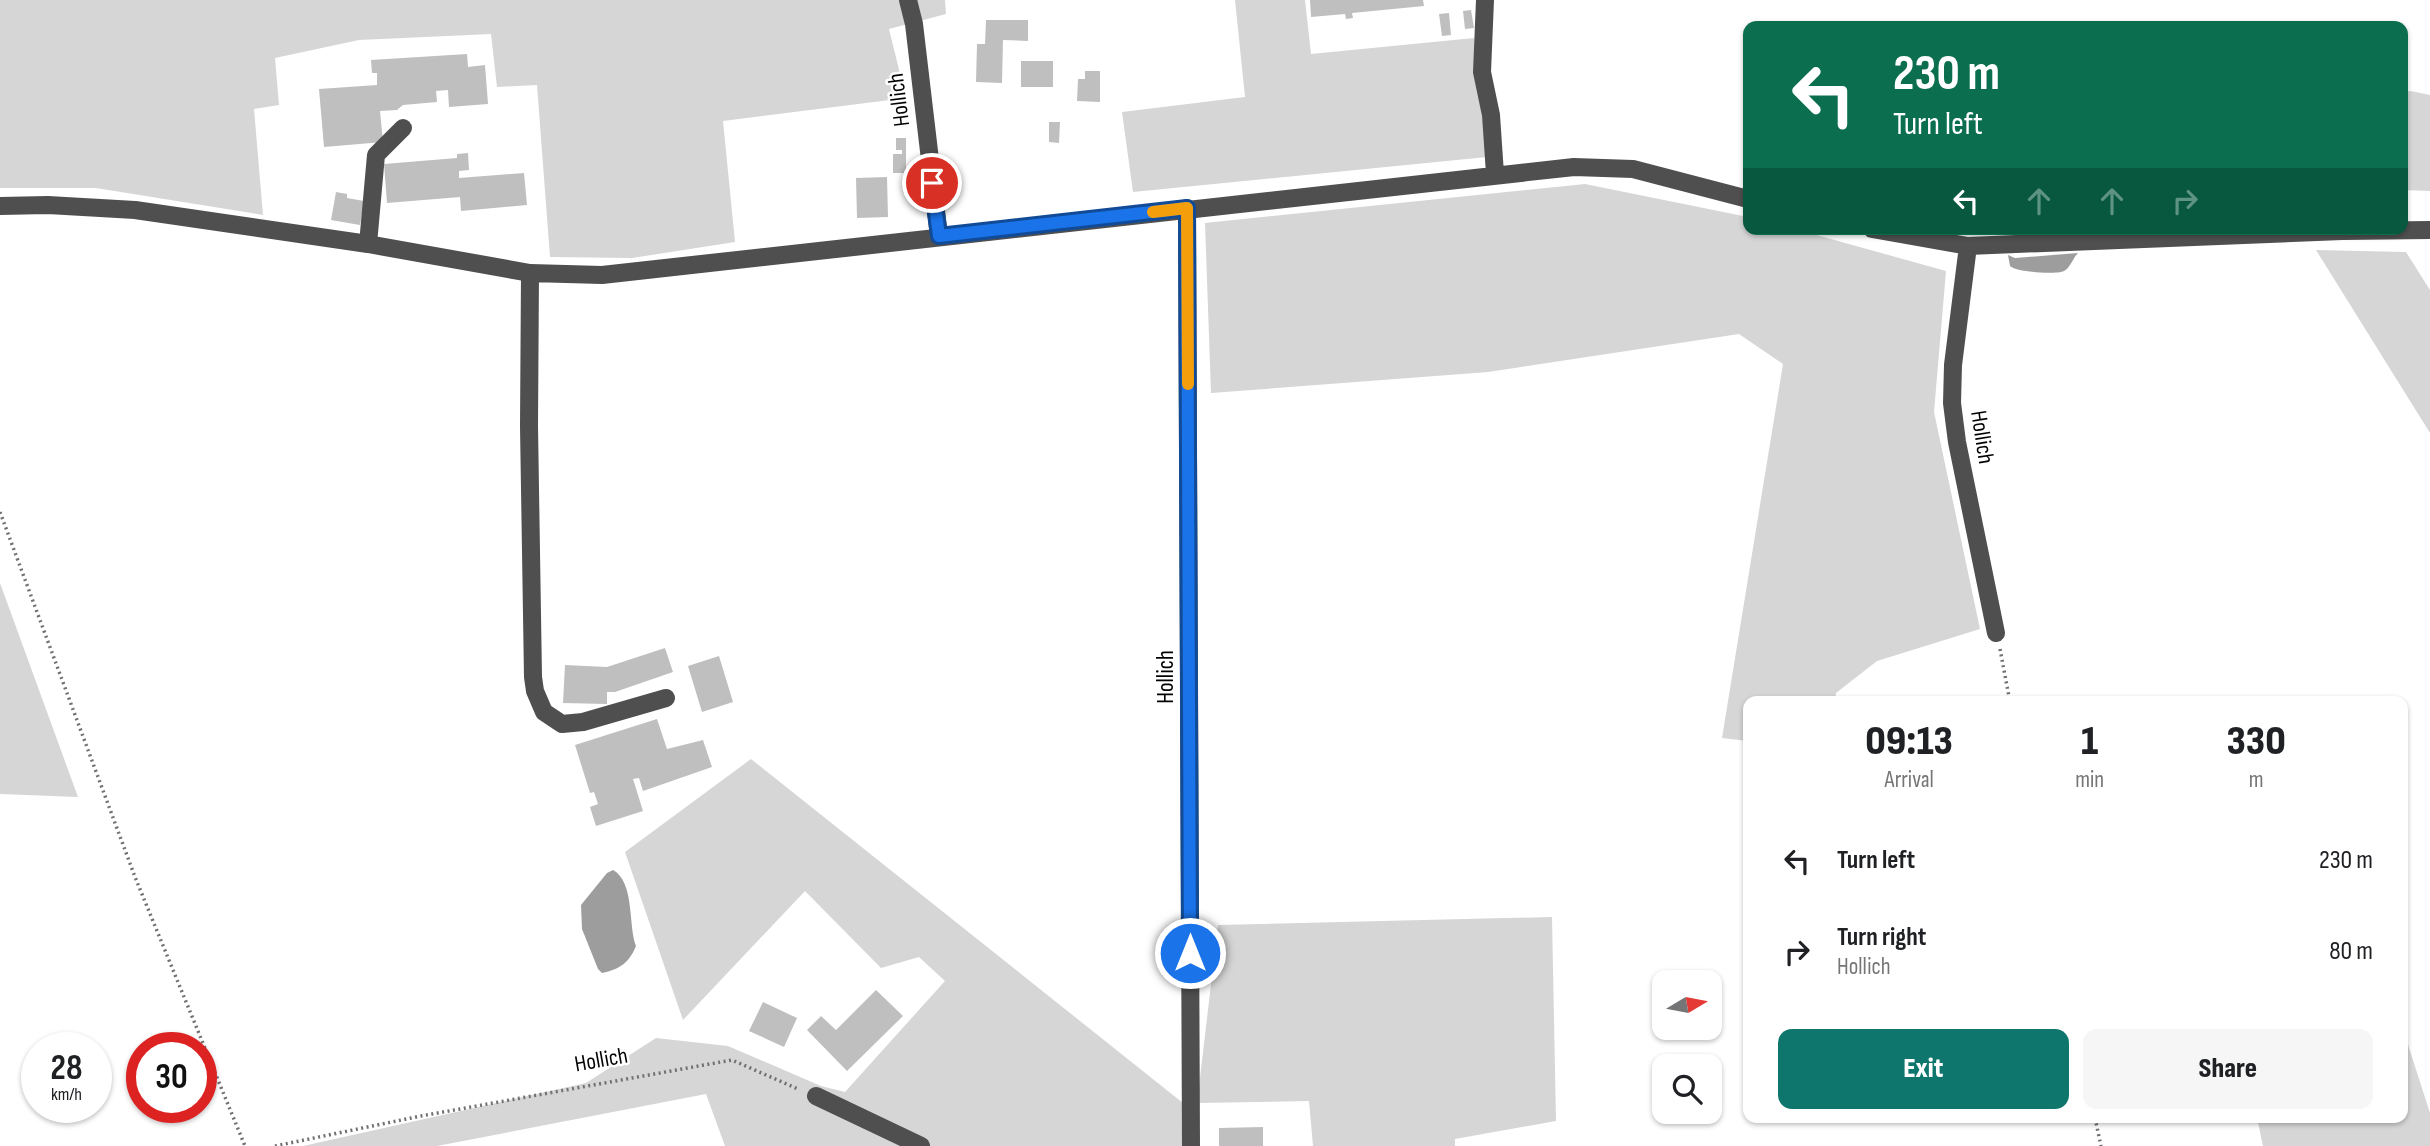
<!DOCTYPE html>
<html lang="en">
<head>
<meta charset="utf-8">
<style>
  body { margin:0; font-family:"Sofia Sans Condensed",sans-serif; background:#f6f6f6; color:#202124; height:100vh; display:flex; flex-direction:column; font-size:26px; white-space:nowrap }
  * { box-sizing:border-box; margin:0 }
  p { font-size:23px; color:#757577 }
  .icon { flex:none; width:38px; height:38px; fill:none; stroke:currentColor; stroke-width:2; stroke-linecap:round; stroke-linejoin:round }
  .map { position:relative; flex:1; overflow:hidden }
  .side { position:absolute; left:1743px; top:696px; width:665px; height:427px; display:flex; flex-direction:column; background:#fff; border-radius:14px; box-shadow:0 2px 5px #0004 }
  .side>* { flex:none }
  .hud { position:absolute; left:1743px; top:21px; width:665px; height:214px; border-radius:14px; box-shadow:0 2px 5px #0004; background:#0b6e4f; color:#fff; overflow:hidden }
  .needle { width:46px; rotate:80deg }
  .buttons { position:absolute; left:1652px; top:970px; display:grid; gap:14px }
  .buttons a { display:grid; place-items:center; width:70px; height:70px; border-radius:14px; background:#fff; box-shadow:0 2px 5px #0004; font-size:35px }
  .speed { position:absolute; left:21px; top:1032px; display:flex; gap:14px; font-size:35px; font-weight:700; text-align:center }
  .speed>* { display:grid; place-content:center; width:91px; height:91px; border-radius:50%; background:#fff; box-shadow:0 2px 5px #0004; line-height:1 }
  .speed small { font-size:18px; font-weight:400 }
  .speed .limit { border:10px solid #d22; background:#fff; color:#111 }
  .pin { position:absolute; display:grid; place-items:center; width:60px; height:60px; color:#fff; margin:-30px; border:4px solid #fff; border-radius:50%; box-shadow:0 2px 7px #0007 }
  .me { position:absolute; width:77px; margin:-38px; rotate:0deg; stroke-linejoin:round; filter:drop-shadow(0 0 5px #0008) }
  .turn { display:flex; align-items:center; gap:24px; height:147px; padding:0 35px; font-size:32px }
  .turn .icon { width:91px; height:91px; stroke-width:2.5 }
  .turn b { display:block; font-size:49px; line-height:60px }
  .lanes { display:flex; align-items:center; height:66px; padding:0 35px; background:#0003; justify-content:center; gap:35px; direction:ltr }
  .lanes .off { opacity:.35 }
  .eta { display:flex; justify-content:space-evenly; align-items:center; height:119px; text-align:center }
  .eta b { font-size:42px; font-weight:800; line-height:49px }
  .primary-button { display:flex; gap:14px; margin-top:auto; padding:14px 35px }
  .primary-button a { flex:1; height:80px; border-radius:14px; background:#0f766e; color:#fff; font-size:28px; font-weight:800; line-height:80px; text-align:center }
  .primary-button a+a { background:#f6f6f6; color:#202124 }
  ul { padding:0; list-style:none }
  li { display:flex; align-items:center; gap:21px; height:91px; padding:0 35px }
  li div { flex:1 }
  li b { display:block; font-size:26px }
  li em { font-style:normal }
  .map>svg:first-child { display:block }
  .green { fill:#d6d6d6 }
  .water { fill:#9d9d9d }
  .building { fill:#bfbfbf }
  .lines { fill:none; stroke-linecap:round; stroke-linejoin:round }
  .path { stroke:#717171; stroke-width:3.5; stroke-dasharray:2 3.5; stroke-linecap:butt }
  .minor { stroke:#4f4f4f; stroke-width:18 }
  .route-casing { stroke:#114b97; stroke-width:18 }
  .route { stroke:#1a73e8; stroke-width:12 }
  .slow { stroke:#f59e0b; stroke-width:12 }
  .labels { text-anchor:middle; stroke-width:5; stroke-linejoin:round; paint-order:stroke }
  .street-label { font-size:23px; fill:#000; stroke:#fff }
</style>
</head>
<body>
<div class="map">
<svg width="2430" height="1146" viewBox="0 0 2430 1146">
  <rect width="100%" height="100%" fill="#fff"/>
  <path class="green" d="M0 0H945L946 14 889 29 906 98 723 121 735 242 632 258 550 257 537 85 497 87 491 34 359 40 275 58 279 105 254 109 263 215 96 188H0Z
    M1235 0H1305L1311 54 1474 38 1487 157 1133 192 1122 112 1245 97Z
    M2411 91 2430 95V191L2403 190V92Z
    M1585 184 1748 217V229H1795L1946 271 1934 412 1980 629 1877 661 1836 693 1835 702H1748V741L1722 738 1783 364 1739 334 1488 372 1211 393 1205 223Z
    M2316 250 2406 252 2430 290V433Z
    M0 583 78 797 0 794Z
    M751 759 1183 1103 1184 1146H725L706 1094 437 1146H303L586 1083 656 1038 728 1046 821 1086 845 1092 945 981 919 957 881 968 805 891 683 1020 625 852Z
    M1552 917 1556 1121 1455 1139V1146H1313L1309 1101 1197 1103 1218 925Z
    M2403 1029 2430 1113V1146H2263L2257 1118H2403Z"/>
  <path class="water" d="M2078 253C2073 258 2070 268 2064 271 2055 275 2016 272 2010 266L2008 255 2015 258Z
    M613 870C635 882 628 926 636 946 629 963 620 969 602 973L598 969 582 929 581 905 607 873Z"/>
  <path class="building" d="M1310 0H1423L1424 6 1352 13 1353 18 1346 19 1345 14 1311 17Z
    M1471 10 1474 28 1465 29 1463 11Z
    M1449 13 1451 35 1442 36 1439 14Z
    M986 20H1028V41L1003 40 1002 83 976 82 977 44H985Z
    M467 54 468 67 485 65 488 104 449 107 448 90 436 91 437 102 403 105 397 110 380 111 383 142 324 147 319 89 377 85V73H372L371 60Z
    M1021 61H1053V87H1021Z
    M1085 71H1100V102L1077 101 1078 79H1085Z
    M1049 122H1060L1059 143 1049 142Z
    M896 138H906V173H893V154H902V150H896Z
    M468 153 469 170 459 171V178L524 173 527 205 461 211 460 197 387 203 384 164 457 158V154Z
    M887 177 888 217 857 218 856 178Z
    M336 192 347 194V198L364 201 360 225 331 220Z
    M665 648 673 672 615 692H607V704L563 703 565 665 607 667Z
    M719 656 733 702 702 712 688 666Z
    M657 719 667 749 703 740 712 767 643 791 639 778 633 779 643 811 596 826 590 807 598 804 594 792 590 793 575 745Z
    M876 990 903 1016 847 1071 807 1030 821 1016 836 1030Z
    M763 1002 797 1018 784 1047 749 1031Z
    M1263 1127V1146H1219V1128Z"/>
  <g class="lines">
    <path class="path" d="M0 512 135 877 245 1146
      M2000 649 2010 702
      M2095 1118 2101 1146
      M275 1146 421 1116 732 1060 798 1089"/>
    <path class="minor" d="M908 0 914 24 939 236
      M1485 0 1482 72 1491 115 1495 174
      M0 206 48 205 135 210 368 244 530 273 602 275 1574 167 1633 169 1748 199
      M1187 208 1191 1146
      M1872 229 1968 246 2342 231 2430 230
      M368 244 376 155 403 128
      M1968 246 1953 365 1952 403 1957 442 1996 633
      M530 273 529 426 533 677 535 691 544 712 562 724 583 722 666 698
      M816 1096 921 1146"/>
  </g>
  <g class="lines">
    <defs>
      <path id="route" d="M932 183 939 236 1187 208 1190 953"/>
    </defs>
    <use href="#route" class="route-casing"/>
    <use href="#route" class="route"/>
    <path class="slow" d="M1153 212 1187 208 1188 384"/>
  </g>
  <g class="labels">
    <g class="street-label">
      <text transform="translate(898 100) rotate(-97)" y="8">Hollich</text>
      <text transform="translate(1983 437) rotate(81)" y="8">Hollich</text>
      <text transform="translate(1165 677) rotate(-90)" y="8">Hollich</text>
      <text transform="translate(601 1059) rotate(-10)" y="8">Hollich</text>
    </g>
  </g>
</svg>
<div class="buttons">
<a><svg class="needle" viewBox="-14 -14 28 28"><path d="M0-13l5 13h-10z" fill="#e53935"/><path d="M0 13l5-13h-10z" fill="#757577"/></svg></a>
<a><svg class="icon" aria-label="search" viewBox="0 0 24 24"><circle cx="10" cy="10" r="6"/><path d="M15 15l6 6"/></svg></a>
</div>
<div class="speed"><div>28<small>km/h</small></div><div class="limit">30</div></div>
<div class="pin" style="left:932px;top:183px;background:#d93025"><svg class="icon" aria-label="arrive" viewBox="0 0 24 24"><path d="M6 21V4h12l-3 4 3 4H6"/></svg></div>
<svg class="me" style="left:1190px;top:953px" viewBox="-20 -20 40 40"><circle r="17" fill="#1a73e8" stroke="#fff" stroke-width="3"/><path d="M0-11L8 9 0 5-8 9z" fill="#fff"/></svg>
<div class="hud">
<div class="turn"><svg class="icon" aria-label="left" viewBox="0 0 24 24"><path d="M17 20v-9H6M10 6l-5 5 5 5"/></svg><div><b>230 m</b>Turn left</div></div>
<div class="lanes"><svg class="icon" aria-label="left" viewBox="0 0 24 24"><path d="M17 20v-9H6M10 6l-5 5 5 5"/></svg><svg class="icon off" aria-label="ahead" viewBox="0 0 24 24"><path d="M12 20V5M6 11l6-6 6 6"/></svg><svg class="icon off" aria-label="ahead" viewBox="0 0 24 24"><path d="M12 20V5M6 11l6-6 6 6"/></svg><svg class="icon off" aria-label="right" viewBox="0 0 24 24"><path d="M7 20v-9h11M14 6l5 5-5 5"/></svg></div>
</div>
<section class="side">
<div class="eta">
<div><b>09:13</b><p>Arrival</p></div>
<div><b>1</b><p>min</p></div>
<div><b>330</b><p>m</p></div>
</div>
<ul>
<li><svg class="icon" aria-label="left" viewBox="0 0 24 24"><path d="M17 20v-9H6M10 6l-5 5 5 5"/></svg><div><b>Turn left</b></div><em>230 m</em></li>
<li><svg class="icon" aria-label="right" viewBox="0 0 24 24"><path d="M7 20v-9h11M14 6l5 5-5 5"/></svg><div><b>Turn right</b><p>Hollich</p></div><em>80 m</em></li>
</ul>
<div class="primary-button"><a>Exit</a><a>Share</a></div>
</section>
</div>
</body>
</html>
